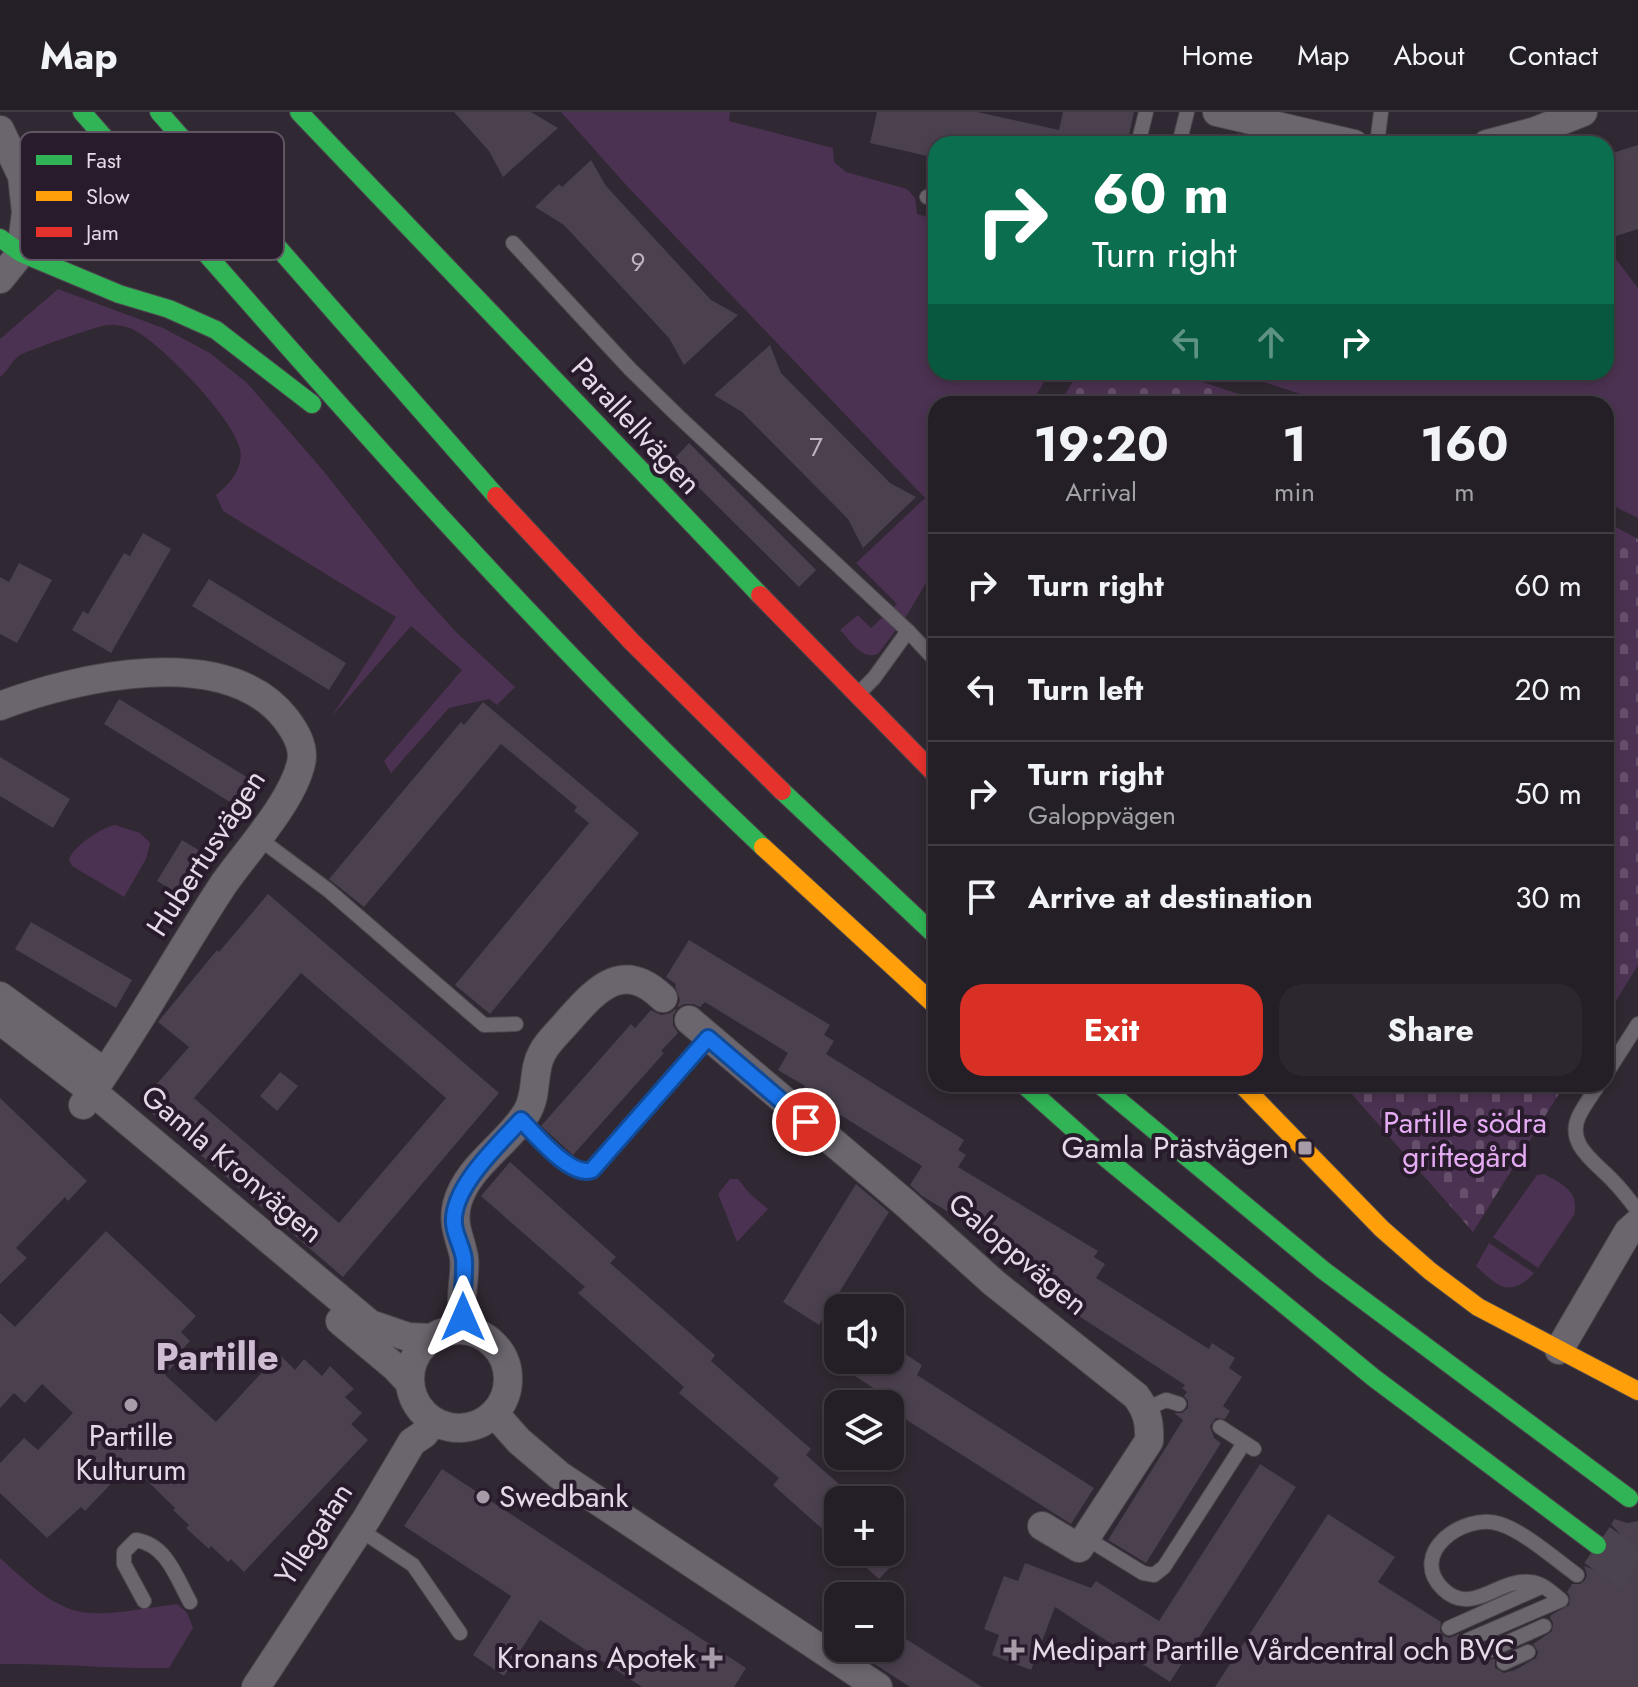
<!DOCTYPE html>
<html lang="en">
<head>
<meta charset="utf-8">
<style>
  body { margin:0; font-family:Jost,sans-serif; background:#2c272e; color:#f1f3f6; height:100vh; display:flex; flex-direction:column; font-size:30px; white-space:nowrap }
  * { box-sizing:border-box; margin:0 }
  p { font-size:26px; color:#a3a2a7 }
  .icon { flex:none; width:44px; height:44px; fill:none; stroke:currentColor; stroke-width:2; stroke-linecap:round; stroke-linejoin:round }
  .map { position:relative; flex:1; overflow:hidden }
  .side { position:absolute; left:928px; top:284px; width:686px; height:696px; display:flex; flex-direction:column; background:#241e26; border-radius:24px; box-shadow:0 4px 12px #0003,0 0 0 2px #413c43 }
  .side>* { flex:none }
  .guide { position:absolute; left:928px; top:24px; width:686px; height:244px; border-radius:24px; box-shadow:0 4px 12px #0003,0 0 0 2px #413c43; background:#0b6e4f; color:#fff; overflow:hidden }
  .controls { position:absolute; left:824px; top:1182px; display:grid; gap:16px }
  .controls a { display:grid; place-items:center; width:80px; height:80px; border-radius:16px; background:#241e26; box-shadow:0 4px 12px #0003,0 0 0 2px #413c43; font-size:40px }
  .pin { position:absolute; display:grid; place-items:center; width:68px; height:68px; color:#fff; margin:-34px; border:4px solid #fff; border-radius:50%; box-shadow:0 2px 8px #0007 }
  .me { position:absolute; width:88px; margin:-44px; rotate:0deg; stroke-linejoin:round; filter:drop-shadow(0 0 6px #0008) }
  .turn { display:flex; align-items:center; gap:28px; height:168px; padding:0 32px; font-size:36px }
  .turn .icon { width:104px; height:104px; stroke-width:2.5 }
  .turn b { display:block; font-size:56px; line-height:68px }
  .lanes { display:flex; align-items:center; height:76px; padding:0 32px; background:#0003; justify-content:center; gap:40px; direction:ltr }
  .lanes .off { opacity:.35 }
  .eta { display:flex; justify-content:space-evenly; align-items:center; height:136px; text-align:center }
  .eta b { font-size:48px; font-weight:700; line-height:56px }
  .cta { display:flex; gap:16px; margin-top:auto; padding:16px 32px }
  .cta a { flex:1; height:92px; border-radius:24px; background:#d93025; color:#fff; font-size:32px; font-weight:700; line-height:92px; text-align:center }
  .cta a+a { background:#2c272e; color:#f1f3f6 }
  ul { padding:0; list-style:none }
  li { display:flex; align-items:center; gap:24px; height:104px; padding:0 32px; border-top:2px solid #413c43 }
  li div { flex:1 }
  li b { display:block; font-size:30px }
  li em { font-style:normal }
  header { display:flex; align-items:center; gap:48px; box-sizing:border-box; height:112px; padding:0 40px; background:#241e26; border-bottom:2px solid #413c43 }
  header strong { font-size:38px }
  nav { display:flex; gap:44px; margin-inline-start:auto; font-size:28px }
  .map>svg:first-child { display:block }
  .green { fill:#4c3252 }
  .cemetery { fill:url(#cemetery-stones) }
  .building { fill:#4b404e; fill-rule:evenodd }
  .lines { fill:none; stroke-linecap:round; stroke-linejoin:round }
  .highway-tunnel { stroke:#4b434d; stroke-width:44; stroke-dasharray:44 22; stroke-linecap:butt }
  .lane-casing { stroke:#4d464f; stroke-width:16 }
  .street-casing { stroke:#4d464f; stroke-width:30 }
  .fast-casing { stroke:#4d464f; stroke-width:20 }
  .slow-casing { stroke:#4d464f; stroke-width:20 }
  .jam-casing { stroke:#4d464f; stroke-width:20 }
  .lane { stroke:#6b656d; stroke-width:14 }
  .street { stroke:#6b656d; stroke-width:28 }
  .fast { stroke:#30b455; stroke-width:18 }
  .slow { stroke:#ff9f0a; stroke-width:18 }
  .jam { stroke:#e5322d; stroke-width:18 }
  .route-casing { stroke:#114b97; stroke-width:20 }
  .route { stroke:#1a73e8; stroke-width:14 }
  .poi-dot { fill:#a59ca7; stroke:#281b2b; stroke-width:3 }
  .labels { text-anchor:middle; stroke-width:8; stroke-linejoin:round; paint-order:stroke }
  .number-label { font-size:26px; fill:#beb4c0 }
  .street-label { font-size:30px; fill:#e4dbe6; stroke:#281b2b }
  .park-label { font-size:30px; fill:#e5acf4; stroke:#281b2b }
  .poi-label { font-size:30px; fill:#e4dbe6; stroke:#281b2b; text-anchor:end }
  .district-label { font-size:38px; font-weight:bold; fill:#cebdd3; stroke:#281b2b }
  .key { fill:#281b2b; stroke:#605563; stroke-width:2 }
  .key-label { font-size:22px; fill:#e4dbe6 }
</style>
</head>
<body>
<header>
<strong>Map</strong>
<nav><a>Home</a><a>Map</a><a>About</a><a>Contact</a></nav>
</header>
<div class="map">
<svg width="1638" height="1575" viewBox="0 0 1638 1575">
  <defs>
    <pattern id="cemetery-stones" width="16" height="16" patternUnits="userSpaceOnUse" patternTransform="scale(2)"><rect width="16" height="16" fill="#4c3252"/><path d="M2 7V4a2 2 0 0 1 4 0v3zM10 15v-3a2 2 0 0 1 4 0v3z" fill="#664f6b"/></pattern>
  </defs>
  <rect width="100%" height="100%" fill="#302832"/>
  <path class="green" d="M561 0H730L729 9 833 36 834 50 846 60 907 77 915 86 917 102 936 108V260H1050L1031 292H936V454L907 503 878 542C861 548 851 529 840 518L858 503 871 516 897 492 856 451 925 386 627 74Z
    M1237 21 1284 32H1234Z
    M1606 134 1638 176V406L1606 390V292H1331L1233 260H1606Z
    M58 177 163 216 210 241 247 271 321 356 419 479 456 520 515 575 497 593 489 587 449 596 391 661 384 649 462 558 411 514 332 604 396 505 223 399 216 383C229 373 244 356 240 337 233 306 164 235 136 219 130 215 115 212 107 213 97 214 30 238 20 243 12 248 8 259 0 265V227Z
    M115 713 140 721 150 731 146 747 124 785 72 754 69 748C71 736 102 715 115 713Z
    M1544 1062C1562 1072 1580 1079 1574 1103L1538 1156 1493 1125 1537 1063Z
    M730 1067H738L749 1081 768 1097 737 1130 718 1082Z
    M1489 1131 1534 1161C1510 1187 1497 1174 1476 1154Z
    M0 1446C74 1515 82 1505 177 1492L187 1501 193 1516 169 1556C112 1557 56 1551 0 1552Z"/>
  <path class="cemetery" d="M1079 260H1173L1268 292H1059Z
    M1606 410 1638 427V853L1606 905Z
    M1343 972H1565L1473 1120Z"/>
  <path class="building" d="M454 0H531L558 16 503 65 489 39Z
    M877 0H977L1059 18 1063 0H1134L1127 32H936V46L870 31Z
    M1638 33V117L1613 125 1606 103V43Z
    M591 48 606 74 711 188 738 203 684 253 669 226 564 113 535 95 559 72 562 75Z
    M770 233 781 261 890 371 916 385 863 436 848 407 742 300 714 283Z
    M689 331 816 458 799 475 672 349Z
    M143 421 171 437 111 541 72 518 83 499 88 502 124 441 130 444Z
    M19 451 52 468 17 531 0 522V465L9 470Z
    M209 467 346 551 329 578 192 494Z
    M119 587 255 670 238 695 104 612Z
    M483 590 639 721 490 902 455 873 589 711 574 699 577 695 501 632 364 795 329 767 461 610 464 613Z
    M0 645 70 687 53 716 0 684Z
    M182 728 200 739 176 780 157 769Z
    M268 782 499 981 343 1165 140 991 189 935 158 910 217 838 219 840ZM301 861 446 986 339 1111 194 986Z
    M31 810 132 868 116 896 15 837Z
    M689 828 830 913 824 923 834 929 826 942 964 1028 958 1038 966 1043 958 1055 1098 1139 1094 1145 1105 1152 1096 1166 1209 1237 1212 1231 1235 1246 1229 1256 1242 1265 1223 1294 1230 1299 1225 1307 1216 1306 1210 1314 1214 1326 1221 1331 1146 1451 1108 1428 1183 1308 1174 1301H1182L1188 1296V1289L1184 1284 1187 1280 1182 1276 1185 1273 1045 1182 1056 1165 922 1084 910 1073 922 1054 802 979 805 974 778 958 788 941 705 890 700 895 693 892H684L677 896 673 904V913L678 921 661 939 664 941 573 1043 541 1014 631 912 635 916 651 898 661 903 670 901 677 896 680 888 675 874 676 872 666 865Z
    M280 960 298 974 277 999 260 984Z
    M0 986 87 1069 68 1089 65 1085 16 1136 27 1146 0 1172Z
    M510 1050 616 1145 610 1151 715 1243 711 1249 811 1337 806 1343 857 1388H838V1431L773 1373 779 1366 679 1281 684 1275 578 1181 585 1175 481 1084Z
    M856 1072 889 1100 819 1213 783 1190Z
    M106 1119 196 1204 181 1220 190 1229 171 1250 174 1253 165 1263 216 1310 279 1242 295 1258 304 1247 322 1264 330 1254 354 1277 345 1285 362 1301 351 1312 368 1328 244 1460 231 1447 228 1450 211 1434 209 1437 186 1416 189 1413 173 1398 175 1396 130 1352 85 1399 81 1395 47 1426 0 1381V1351L24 1326 38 1338 73 1301 42 1272 25 1291 14 1281 0 1296V1201L15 1215Z
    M890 1232 922 1253 917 1263 1094 1376 1071 1412 891 1298 896 1291 831 1248H890Z
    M1260 1352 1296 1375 1170 1570 1055 1495 1031 1558 992 1543 999 1523 984 1517 1004 1464 1018 1469 1025 1451 1091 1476 1096 1469 1159 1509Z
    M442 1357 746 1556 734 1575H642L540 1508 504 1564 473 1543 511 1484 404 1414Z
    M1328 1402 1395 1445 1378 1470 1441 1510 1440 1519 1444 1524 1449 1526 1459 1522V1531L1463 1536 1468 1538 1478 1535 1477 1543 1481 1548 1495 1547V1556L1504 1561 1515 1558 1536 1546 1538 1540 1533 1532 1552 1519 1553 1511 1550 1506 1551 1503 1569 1493 1570 1485 1567 1480 1572 1472H1580L1585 1468 1587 1463 1584 1454 1595 1458 1606 1456 1617 1447 1622 1435 1620 1422 1611 1412 1615 1407 1627 1411 1638 1409V1575H1215Z
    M849 1440H905L879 1467Z
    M890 1517 982 1575H910L850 1536H890Z"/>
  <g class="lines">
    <path class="highway-tunnel" d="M1597 1433 1638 1462"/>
    <defs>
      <path id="lane" d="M1138 32 1146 0
        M1179 32 1187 0
        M1377 32 1381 0
        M927 85 936 87
        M513 131 630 257 678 304 908 519
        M860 580 874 566 908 519 936 549
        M257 725 328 778 484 913 516 912
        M1606 962 1638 912
        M1599 972C1593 982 1584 993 1579 1004 1565 1033 1597 1051 1614 1070 1623 1079 1630 1089 1638 1099
        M521 1008C536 1023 571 1066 592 1058L708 926
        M1146 1297 1166 1288 1179 1292
        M1220 1315 1254 1337
        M359 1417 413 1453 460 1521
        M1086 1426 1143 1461 1154 1463 1164 1455 1244 1331
        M144 1489 124 1452V1440L136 1428C167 1433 176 1465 190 1490
        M1449 1516 1543 1474
        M1468 1528 1561 1488C1551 1480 1543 1471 1530 1470 1498 1466 1472 1505 1443 1477 1407 1442 1463 1400 1500 1412 1525 1420 1556 1448 1577 1463
        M1486 1540 1544 1514
        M1504 1551 1528 1540"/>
      <path id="street" d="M1217 0 1354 32
        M0 18 22 64 26 100 21 141 0 167
        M1487 32 1536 19 1583 0
        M0 594C76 565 226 530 286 607 295 619 305 635 301 651 293 689 246 740 223 773 175 846 134 922 83 993
        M0 884 104 960
        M0 908 93 980 370 1212 408 1225 430 1226
        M689 908 905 1091 994 1171 1136 1284C1147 1299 1150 1310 1149 1329L1079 1436 1042 1414
        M340 1209 395 1255 410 1271
        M410 1267a49 49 0 1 1 98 0a49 49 0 1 1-98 0Z
        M465 1218C464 1210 462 1202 462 1194 461 1178 466 1160 464 1145 460 1125 452 1113 457 1092 467 1054 508 1032 527 1000 538 982 532 959 542 941 548 929 560 919 569 908 598 875 624 848 663 886
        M1559 1238 1628 1120 1638 1111
        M495 1302 519 1329 559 1363 878 1575
        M256 1575 367 1406 412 1330 424 1322 433 1310"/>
      <path id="fast" d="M82 0C302 251 520 505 763 735
        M159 0 496 384
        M299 0 760 483
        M0 126 21 141 119 182 169 197 216 218 312 292
        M782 679 936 824
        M1023 972 1107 1047 1374 1266 1597 1433
        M1099 972 1323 1158 1629 1386"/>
      <path id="slow" d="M763 735 936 894
        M1241 972 1382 1117 1430 1159 1478 1195 1638 1279"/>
      <path id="jam" d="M496 384 631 529 782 679
        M760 483 936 663"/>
    </defs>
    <use href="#lane" class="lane-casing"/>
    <use href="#street" class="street-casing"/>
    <use href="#fast" class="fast-casing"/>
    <use href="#slow" class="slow-casing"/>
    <use href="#jam" class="jam-casing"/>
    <use href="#lane" class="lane"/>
    <use href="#street" class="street"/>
    <use href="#fast" class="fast"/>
    <use href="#slow" class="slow"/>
    <use href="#jam" class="jam"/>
  </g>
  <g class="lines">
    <defs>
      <path id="route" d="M463 1205C461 1186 465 1167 464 1148 463 1136 455 1124 454 1112 451 1076 498 1033 521 1008 536 1023 571 1066 592 1058L708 926 806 1010"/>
    </defs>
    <use href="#route" class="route-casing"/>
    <use href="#route" class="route"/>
  </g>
  <g class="poi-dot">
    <rect x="1297" y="1028" width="16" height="16" rx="4"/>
    <circle cx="131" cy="1293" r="8"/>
    <circle cx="483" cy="1385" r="8"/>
    <path d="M1010 1526h8v8h8v8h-8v8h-8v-8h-8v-8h8z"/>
    <path d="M708 1534h8v8h8v8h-8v8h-8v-8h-8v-8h8z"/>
  </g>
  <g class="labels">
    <g class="number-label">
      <text x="638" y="159">9</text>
      <text x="816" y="344">7</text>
    </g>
    <g class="street-label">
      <text transform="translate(636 314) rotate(47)" y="10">Parallellvägen</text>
      <text transform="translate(206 741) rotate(-57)" y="10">Hubertusvägen</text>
      <text transform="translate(232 1052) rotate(40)" y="10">Gamla Kronvägen</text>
      <text transform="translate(1018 1142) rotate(40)" y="10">Galoppvägen</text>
      <text transform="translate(314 1422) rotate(-57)" y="10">Yllegatan</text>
    </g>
    <g class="park-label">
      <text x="1465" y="1021">Partille södra<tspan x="1465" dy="34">griftegård</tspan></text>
    </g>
    <g class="poi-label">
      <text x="1289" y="1046">Gamla Prästvägen</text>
      <text x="131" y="1334" text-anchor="middle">Partille<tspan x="131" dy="34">Kulturum</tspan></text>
      <text x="499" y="1395" text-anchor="start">Swedbank</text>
      <text x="1032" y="1548" text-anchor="start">Medipart Partille Vårdcentral och BVC</text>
      <text x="696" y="1556">Kronans Apotek</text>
    </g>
    <g class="district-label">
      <text x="217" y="1258">Partille</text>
    </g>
  </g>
  <rect x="20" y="20" width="264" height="128" rx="12" class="key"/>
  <rect x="36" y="43" width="36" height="10" fill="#30b455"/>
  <rect x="36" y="79" width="36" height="10" fill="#ff9f0a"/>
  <rect x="36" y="115" width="36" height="10" fill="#e5322d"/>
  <g class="key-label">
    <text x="86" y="56">Fast</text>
    <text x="86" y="92">Slow</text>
    <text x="86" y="128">Jam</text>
  </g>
</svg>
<div class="controls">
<a><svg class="icon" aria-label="sound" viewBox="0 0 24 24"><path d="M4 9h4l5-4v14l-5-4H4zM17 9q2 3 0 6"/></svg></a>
<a><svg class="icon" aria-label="layers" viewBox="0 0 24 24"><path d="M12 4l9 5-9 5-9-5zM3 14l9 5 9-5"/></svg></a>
<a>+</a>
<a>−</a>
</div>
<div class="pin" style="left:806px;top:1010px;background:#d93025"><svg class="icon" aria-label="arrive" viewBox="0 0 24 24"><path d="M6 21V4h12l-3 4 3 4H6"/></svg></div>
<svg class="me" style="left:463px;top:1205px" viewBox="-20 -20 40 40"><path d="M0-17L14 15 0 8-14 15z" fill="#1a73e8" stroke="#fff" stroke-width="4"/></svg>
<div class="guide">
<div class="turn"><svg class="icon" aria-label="right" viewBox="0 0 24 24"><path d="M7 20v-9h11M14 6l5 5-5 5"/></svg><div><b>60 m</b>Turn right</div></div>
<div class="lanes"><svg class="icon off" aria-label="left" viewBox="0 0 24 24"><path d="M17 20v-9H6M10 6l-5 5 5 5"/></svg><svg class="icon off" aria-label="ahead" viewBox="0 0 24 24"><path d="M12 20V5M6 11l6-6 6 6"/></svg><svg class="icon" aria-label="right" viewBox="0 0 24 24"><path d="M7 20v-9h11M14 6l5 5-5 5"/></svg></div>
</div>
<section class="side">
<div class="eta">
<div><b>19:20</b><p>Arrival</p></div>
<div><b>1</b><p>min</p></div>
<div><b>160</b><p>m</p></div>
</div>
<ul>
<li><svg class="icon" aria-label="right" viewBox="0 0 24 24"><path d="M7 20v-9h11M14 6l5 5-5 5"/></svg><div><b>Turn right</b></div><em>60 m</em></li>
<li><svg class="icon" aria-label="left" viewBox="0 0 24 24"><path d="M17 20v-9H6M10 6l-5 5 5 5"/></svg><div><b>Turn left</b></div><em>20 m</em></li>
<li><svg class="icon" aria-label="right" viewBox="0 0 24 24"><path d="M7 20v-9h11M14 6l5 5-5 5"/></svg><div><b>Turn right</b><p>Galoppvägen</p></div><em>50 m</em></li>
<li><svg class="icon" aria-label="arrive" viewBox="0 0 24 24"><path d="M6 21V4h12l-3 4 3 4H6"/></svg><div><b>Arrive at destination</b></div><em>30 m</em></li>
</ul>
<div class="cta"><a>Exit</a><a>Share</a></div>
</section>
</div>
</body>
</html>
